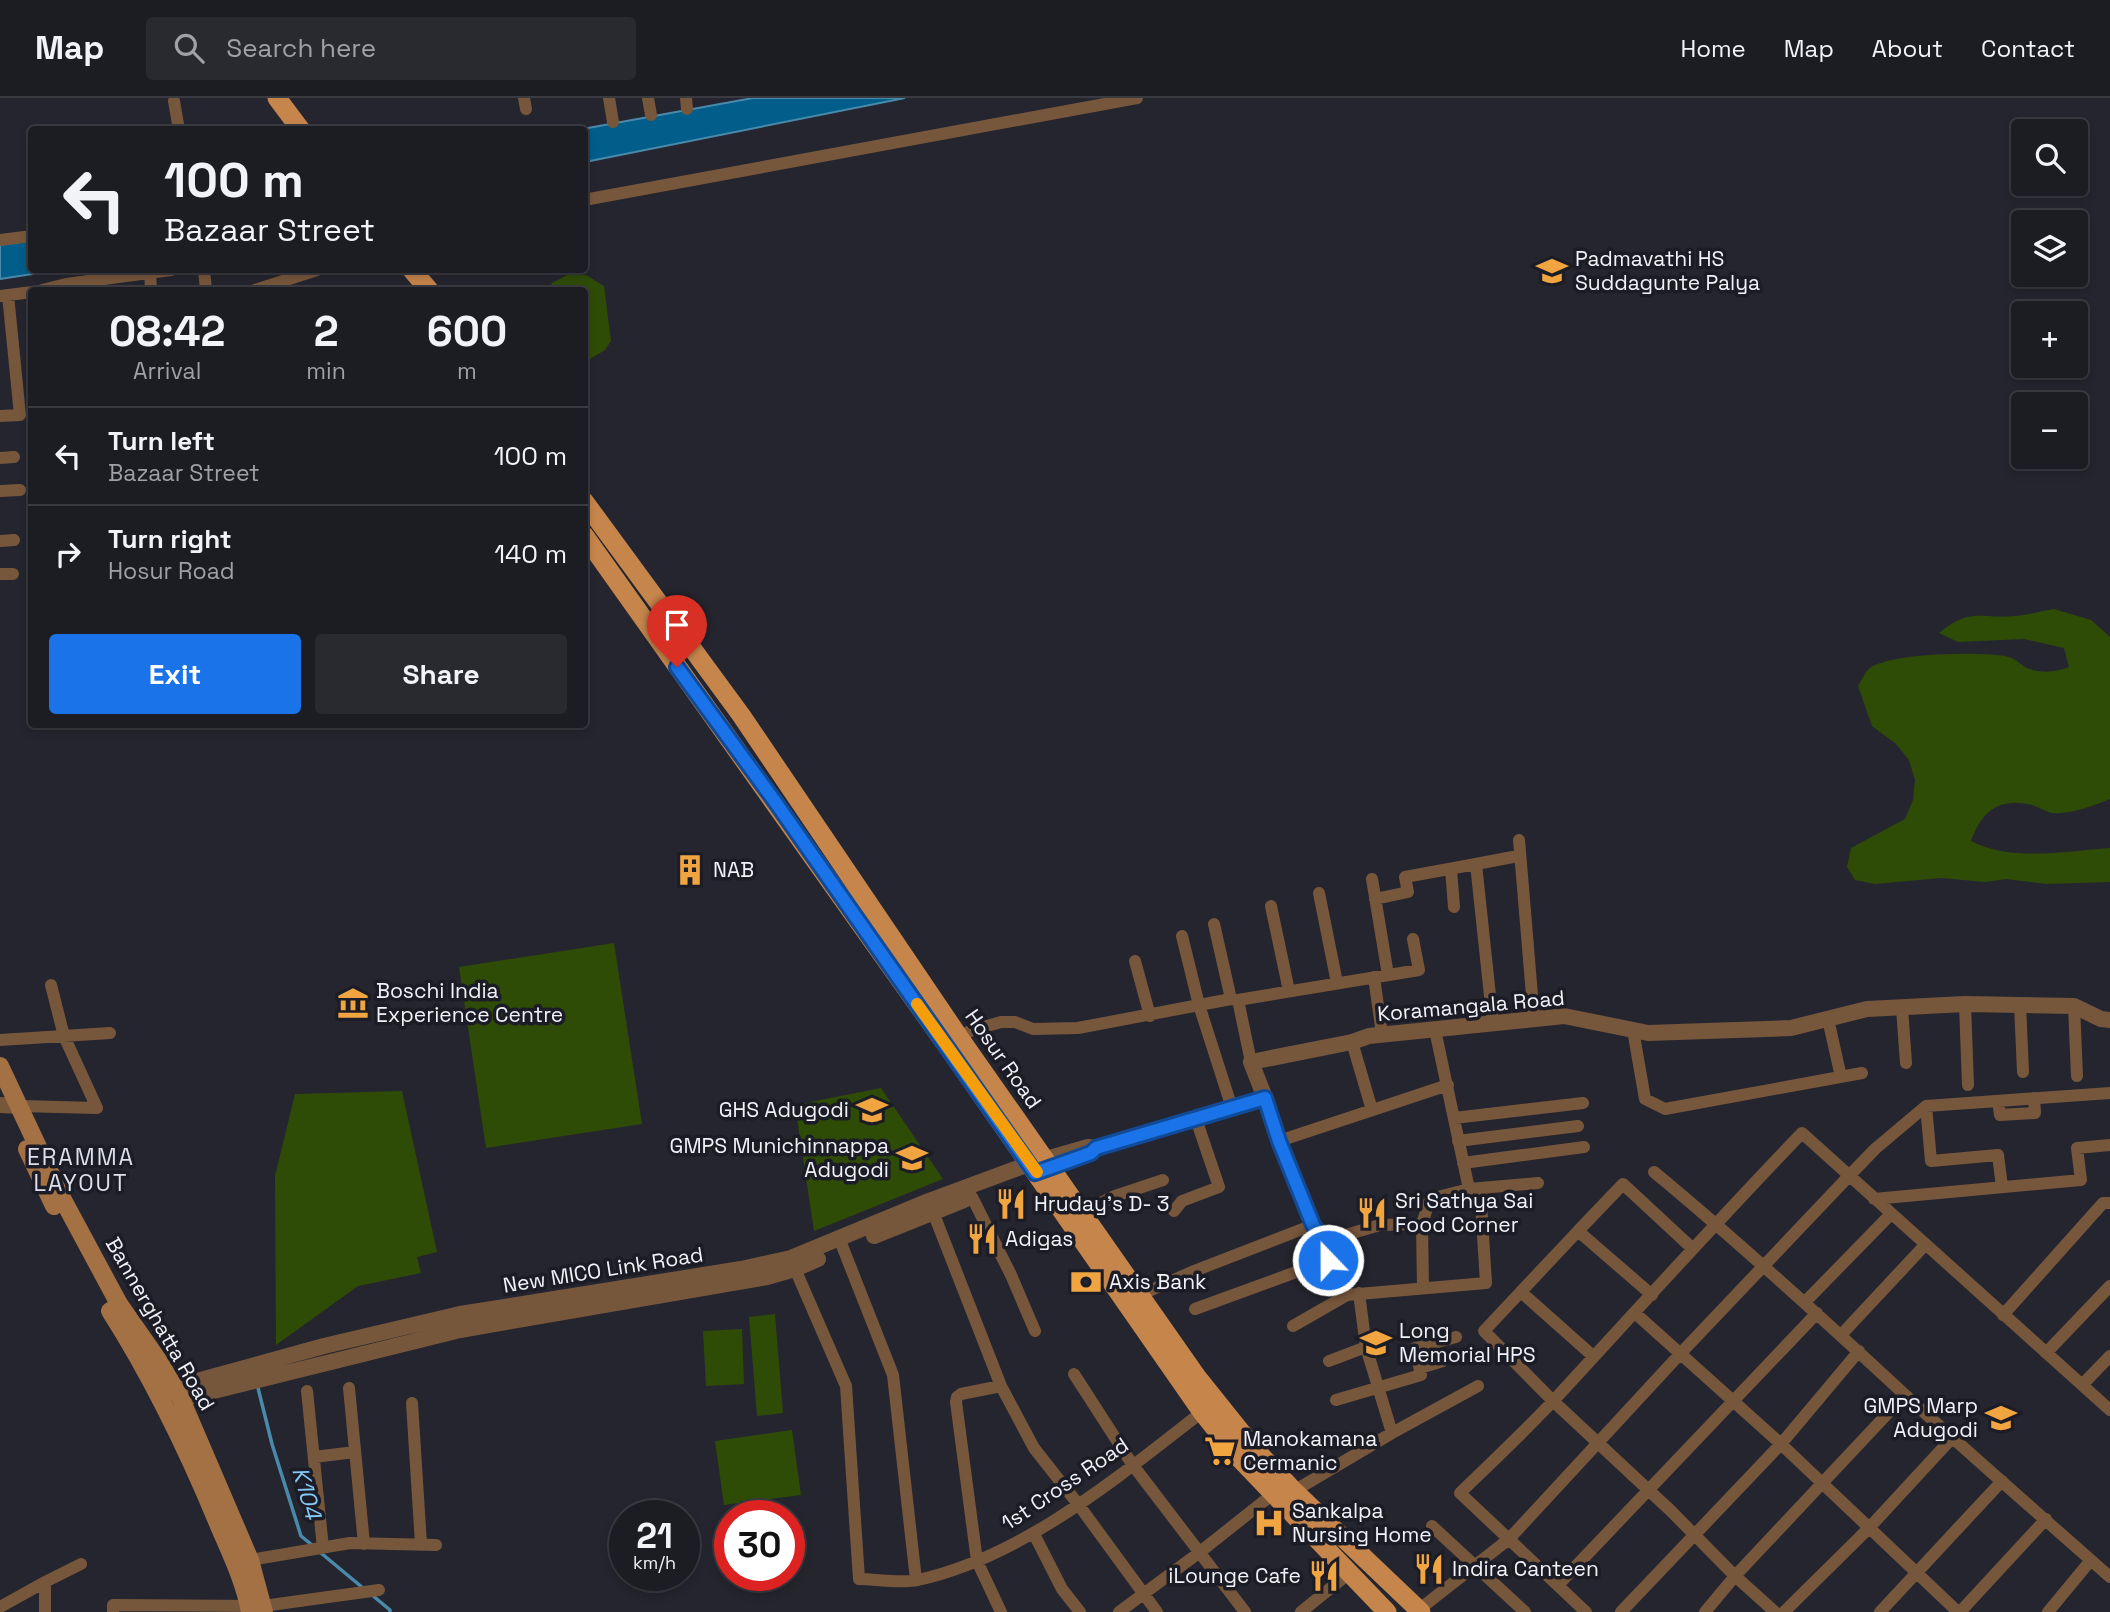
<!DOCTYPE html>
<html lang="en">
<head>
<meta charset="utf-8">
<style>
  body { margin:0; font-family:"Space Grotesk",sans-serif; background:#292930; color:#f1f3f6; height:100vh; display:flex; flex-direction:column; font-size:26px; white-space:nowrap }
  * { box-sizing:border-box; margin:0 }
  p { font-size:23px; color:#a0a1a6 }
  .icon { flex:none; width:38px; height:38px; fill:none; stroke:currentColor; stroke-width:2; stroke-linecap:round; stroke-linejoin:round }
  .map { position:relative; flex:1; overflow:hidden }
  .sheet { position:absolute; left:28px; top:189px; width:560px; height:441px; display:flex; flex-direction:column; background:#1c1c23; border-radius:7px; box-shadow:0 4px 10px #0003,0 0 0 2px #3a3a41 }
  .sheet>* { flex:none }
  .banner { position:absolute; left:28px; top:28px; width:560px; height:147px; border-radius:7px; box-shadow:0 4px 10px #0003,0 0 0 2px #3a3a41; background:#1c1c23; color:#f1f3f6; overflow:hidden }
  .fabs { position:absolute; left:2011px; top:21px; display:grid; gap:14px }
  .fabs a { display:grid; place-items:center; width:77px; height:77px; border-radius:7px; background:#1c1c23; box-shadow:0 4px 10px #0003,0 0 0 2px #3a3a41; font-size:35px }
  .speed { position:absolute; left:609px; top:1402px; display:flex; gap:14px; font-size:35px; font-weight:700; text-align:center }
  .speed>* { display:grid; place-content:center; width:91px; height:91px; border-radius:50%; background:#1c1c23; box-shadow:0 4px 10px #0003,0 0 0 2px #3a3a41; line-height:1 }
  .speed small { font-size:18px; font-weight:400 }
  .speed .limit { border:10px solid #d22; background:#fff; color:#111 }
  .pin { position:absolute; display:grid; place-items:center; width:60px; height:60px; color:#fff; margin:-72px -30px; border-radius:50% 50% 50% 0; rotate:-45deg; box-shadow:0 0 7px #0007 }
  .pin .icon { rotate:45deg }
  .me { position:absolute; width:77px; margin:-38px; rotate:338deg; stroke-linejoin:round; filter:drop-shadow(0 0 5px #0008) }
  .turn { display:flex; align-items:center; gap:24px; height:147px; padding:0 21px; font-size:32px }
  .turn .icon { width:91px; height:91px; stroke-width:2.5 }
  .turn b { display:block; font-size:49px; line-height:60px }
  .eta { display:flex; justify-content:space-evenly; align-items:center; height:119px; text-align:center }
  .eta b { font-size:42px; font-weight:700; line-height:49px }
  .primary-button { display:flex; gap:14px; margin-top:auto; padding:14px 21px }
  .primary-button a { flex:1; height:80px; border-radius:7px; background:#1a73e8; color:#fff; font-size:28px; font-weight:700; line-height:80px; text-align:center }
  .primary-button a+a { background:#292930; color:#f1f3f6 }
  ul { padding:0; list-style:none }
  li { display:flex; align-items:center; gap:21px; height:98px; padding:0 21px; border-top:2px solid #3a3a41 }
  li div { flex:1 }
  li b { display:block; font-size:26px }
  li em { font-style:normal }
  header { display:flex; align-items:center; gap:42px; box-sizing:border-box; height:98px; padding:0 35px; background:#1c1c23; border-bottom:2px solid #3a3a41 }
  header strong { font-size:33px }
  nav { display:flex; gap:38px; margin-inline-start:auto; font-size:24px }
  .search { width:490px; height:63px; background:#292930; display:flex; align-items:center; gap:18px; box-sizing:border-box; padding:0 24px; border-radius:7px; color:#a0a1a6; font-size:26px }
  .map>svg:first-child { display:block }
  .green { fill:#2f4c06 }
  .water { fill:#015d8a; stroke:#498aab; stroke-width:2 }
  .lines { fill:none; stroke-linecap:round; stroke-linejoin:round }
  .stream { stroke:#498aab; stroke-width:3.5 }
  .minor { stroke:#77573c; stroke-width:12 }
  .tertiary { stroke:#77573c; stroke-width:16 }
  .secondary { stroke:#a47145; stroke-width:18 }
  .primary { stroke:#c6854b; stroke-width:19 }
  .route-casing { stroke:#114b97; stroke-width:18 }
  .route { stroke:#1a73e8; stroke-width:12 }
  .slow { stroke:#f59e0b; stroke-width:12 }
  .labels { text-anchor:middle; stroke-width:7; stroke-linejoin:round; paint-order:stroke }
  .poi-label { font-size:21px; fill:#f1f2f9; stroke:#1b1c26; text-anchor:start }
  .street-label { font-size:21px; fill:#f1f2f9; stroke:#1b1c26 }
  .neighbourhood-label { font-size:23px; letter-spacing:2px; fill:#dedfec; stroke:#1b1c26 }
  .water-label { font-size:23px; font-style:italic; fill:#85c9f7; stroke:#1b1c26 }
</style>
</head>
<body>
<header>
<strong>Map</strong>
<div class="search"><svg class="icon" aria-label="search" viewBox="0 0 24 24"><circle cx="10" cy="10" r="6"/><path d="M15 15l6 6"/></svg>Search here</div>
<nav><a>Home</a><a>Map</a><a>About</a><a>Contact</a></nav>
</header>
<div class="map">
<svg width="2110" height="1514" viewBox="0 0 2110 1514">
  <rect width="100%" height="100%" fill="#25252f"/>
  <path class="green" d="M569 176 586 177 604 188 611 243 605 252 585 264 584 192H549L552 185Z
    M2054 511 2091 522 2110 539V701C2096 707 2068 717 2052 715 2046 714 2039 709 2032 707 1999 699 1982 713 1971 743 2011 764 2066 753 2110 750V784L2047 786 2006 781 1985 784 1941 780 1875 786 1855 782 1847 769 1851 750 1905 721 1913 702 1915 682 1909 662 1896 646 1872 628 1858 588C1861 583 1865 574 1870 570 1890 555 1985 553 2009 559 2016 561 2021 567 2027 570 2042 576 2055 574 2069 569L2064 550 2024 541 1958 544 1939 535C1971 509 1980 521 2016 518 2028 517 2041 513 2054 511Z
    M614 845 642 1026 486 1050 459 869Z
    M881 990 943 1081 814 1133 795 1007Z
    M402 993 437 1154 417 1159 421 1175 358 1188 276 1247 275 1078 295 996Z
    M775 1216 783 1315 757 1318 749 1219Z
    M742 1231 744 1286 706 1288 703 1233Z
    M792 1332 801 1397 724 1407 715 1343Z"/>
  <path class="water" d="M753 0H905L585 64 584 32H577Z
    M31 142 32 172H59L0 181V147Z"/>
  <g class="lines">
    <path class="stream" d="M258 1290 272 1346 301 1438 312 1447
      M321 1455 363 1490
      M372 1497 390 1512V1514"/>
    <path class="minor" d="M524 0 526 11
      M609 0 613 24
      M648 0 651 17
      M686 0 687 11
      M174 3 179 32
      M584 102 1137 0
      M0 142 32 138
      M204 172 206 192
      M150 174 151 192
      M42 192 66 186 171 172
      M255 192 317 172
      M0 198 32 194
      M0 318 20 317 8 197
      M0 360 14 359
      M0 393 20 392
      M0 443 14 442
      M0 476H13
      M1519 742 1534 921
      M1451 771 1454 809
      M1372 781 1388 877
      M1319 795 1337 885
      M1375 801 1408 794 1405 779 1476 766
      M1271 808 1289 893
      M1214 826 1231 901
      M1182 838 1199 907 1232 1010
      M1135 863 1150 918
      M1374 879 1382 936
      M1238 902 1251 964
      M1965 906 1968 987
      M2020 906 2023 974
      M2074 908 2077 978
      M1902 910 1906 965
      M1828 921 1841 979
      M1493 926 1476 766 1518 758
      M1435 932 1469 1091 1538 1085
      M1633 932 1645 1001 1665 1011 1862 975
      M959 939 970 933 1001 924H1015L1033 931 1078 930 1231 901 1238 902 1419 872 1413 841
      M0 942 110 935
      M1352 944 1372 1012
      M1265 1000 1279 1043 1313 1127 1325 1143 1329 1162 1347 1197
      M1998 1003 2000 1017 2035 1015 2034 1000
      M20 1008 97 1010 64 938 51 887
      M1926 1008 1931 1063 1998 1057 2002 1089
      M1454 1020 1583 1005
      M1279 1043 1448 987
      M1458 1043 1578 1028
      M1463 1065 1584 1049
      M1654 1074C1740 1145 1822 1220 1904 1296 1972 1358 2041 1418 2110 1479
      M972 1099 1011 1177 1035 1233
      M1874 1101 2081 1082 2077 1050 2110 1047
      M1174 1113 1182 1103 1219 1089 1196 1021
      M933 1114 1001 1288 1034 1350 1078 1406 1157 1514
      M1082 1114 1115 1098 1163 1082
      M1578 1133 1623 1086 1693 1151
      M839 1140 893 1277 916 1482
      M1325 1143 1380 1127 1422 1126
      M792 1164 846 1288 859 1481C877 1481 900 1486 918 1482 1023 1459 1118 1379 1202 1314
      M1423 1190 1422 1126 1430 1101 1469 1091
      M1521 1194 1593 1258
      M1359 1195 1366 1249 1392 1335
      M1140 1197 1194 1173 1313 1127
      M1652 1197 1578 1133 1484 1233 1553 1303 1671 1413 1735 1478 1775 1514
      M1805 1204 1891 1116
      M1195 1211 1329 1162
      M1635 1215 1781 1346 1958 1514
      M2003 1217 2103 1105H2110
      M1293 1228 1347 1197 1486 1185 1480 1090
      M1841 1237 1925 1147
      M2046 1255 2110 1188
      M1329 1263 1366 1249
      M1420 1270 1443 1263
      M1074 1276 1132 1366 1245 1514
      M2082 1287 2110 1258
      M349 1290 364 1446
      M307 1293 323 1450
      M1336 1302 1421 1277 1415 1250 1456 1239
      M412 1305 421 1446
      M314 1359 355 1354
      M1294 1393 1392 1335 1478 1288
      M1432 1428 1525 1514
      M1034 1436 1062 1491 1080 1514
      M245 1463 350 1445 436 1447
      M1558 1487 1817 1215
      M0 1509 45 1484
      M45 1514V1484L81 1466
      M113 1514V1507L263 1508 379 1492
      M1001 1514 977 1463 956 1304 957 1299 961 1296 1001 1288
      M1119 1514 1200 1454 1273 1396
      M1301 1514 1348 1476
      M1416 1514 1509 1441 1680 1256 1849 1078 1875 1051 1926 1008 2110 995
      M1586 1514 1460 1395C1492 1364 1525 1333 1555 1301 1637 1212 1718 1122 1802 1035L2110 1312
      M1621 1514 1781 1346 1859 1253
      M1705 1514 1735 1478 1905 1297
      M1784 1514 1869 1430 1953 1339
      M1880 1514 2002 1383
      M1960 1514 2046 1421
      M2048 1514 2091 1462"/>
    <path class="tertiary" d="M0 1007 20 1008
      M874 1138 964 1102
      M164 1292 324 1248 460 1216 741 1171 791 1160 929 1103 1029 1066 1088 1049 1095 1050 1265 1000 1251 964 1352 944 1369 938 1564 918 1648 935 1791 930 1867 911 1965 906 2074 908 2101 921 2110 922
      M166 1307 181 1301 460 1232 767 1179 795 1171 818 1161"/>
    <path class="secondary" d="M0 968 62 1100 119 1206 160 1265 181 1301 250 1462 264 1514
      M27 1051 54 1108
      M110 1213C154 1282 188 1353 219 1428 231 1456 245 1485 250 1514"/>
    <path class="primary" d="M277 0 301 32
      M412 172 429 192
      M584 403 741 617 959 939 1197 1279 1253 1349 1294 1393 1421 1514
      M584 437 952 955 1202 1314 1238 1359 1387 1514"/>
  </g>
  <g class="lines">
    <defs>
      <path id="route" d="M677 569 776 705 1035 1075 1091 1055 1096 1050 1265 1000 1279 1043 1313 1127 1325 1143 1328 1162"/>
    </defs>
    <use href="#route" class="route-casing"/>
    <use href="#route" class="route"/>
    <path class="slow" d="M917 906 1037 1074"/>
  </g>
  <defs>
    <symbol id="school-bare" viewBox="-9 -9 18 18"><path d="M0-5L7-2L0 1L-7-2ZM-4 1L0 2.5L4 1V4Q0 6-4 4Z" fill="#f1a540" stroke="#1b1c26" stroke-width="2.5" paint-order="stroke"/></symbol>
    <symbol id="building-bare" viewBox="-9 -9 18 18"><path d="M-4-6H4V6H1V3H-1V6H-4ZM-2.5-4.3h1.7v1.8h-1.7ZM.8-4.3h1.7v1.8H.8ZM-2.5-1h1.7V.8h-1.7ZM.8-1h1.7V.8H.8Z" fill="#f1a540" stroke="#1b1c26" stroke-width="2.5" paint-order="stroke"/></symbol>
    <symbol id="museum-bare" viewBox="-9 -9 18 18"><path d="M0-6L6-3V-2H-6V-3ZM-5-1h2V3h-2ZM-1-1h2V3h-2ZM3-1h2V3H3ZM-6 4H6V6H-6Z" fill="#f1a540" stroke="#1b1c26" stroke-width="2.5" paint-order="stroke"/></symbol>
    <symbol id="restaurant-bare" viewBox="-9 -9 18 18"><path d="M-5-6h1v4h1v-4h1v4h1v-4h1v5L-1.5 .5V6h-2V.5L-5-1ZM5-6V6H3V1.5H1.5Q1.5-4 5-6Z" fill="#f1a540" stroke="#1b1c26" stroke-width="2.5" paint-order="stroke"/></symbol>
    <symbol id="bank-bare" viewBox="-9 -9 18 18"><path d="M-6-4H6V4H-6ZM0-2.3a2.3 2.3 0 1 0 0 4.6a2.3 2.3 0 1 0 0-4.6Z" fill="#f1a540" stroke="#1b1c26" stroke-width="2.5" paint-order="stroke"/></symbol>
    <symbol id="supermarket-bare" viewBox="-9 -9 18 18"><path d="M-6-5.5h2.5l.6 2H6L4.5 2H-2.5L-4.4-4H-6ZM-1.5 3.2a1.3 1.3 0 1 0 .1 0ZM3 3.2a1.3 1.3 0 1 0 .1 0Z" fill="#f1a540" stroke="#1b1c26" stroke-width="2.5" paint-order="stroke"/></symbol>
    <symbol id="hospital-bare" viewBox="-9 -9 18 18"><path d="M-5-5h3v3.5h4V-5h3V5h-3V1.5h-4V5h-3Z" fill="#f1a540" stroke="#1b1c26" stroke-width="2.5" paint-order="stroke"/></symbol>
  </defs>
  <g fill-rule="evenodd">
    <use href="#school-bare" x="1530" y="151" width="44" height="44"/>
    <use href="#building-bare" x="668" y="750" width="44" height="44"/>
    <use href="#museum-bare" x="331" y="883" width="44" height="44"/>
    <use href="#school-bare" x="850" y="990" width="44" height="44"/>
    <use href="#school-bare" x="890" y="1038" width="44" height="44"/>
    <use href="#restaurant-bare" x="989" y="1084" width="44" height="44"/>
    <use href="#restaurant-bare" x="1350" y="1093" width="44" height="44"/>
    <use href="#restaurant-bare" x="960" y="1119" width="44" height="44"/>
    <use href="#bank-bare" x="1064" y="1162" width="44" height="44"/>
    <use href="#school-bare" x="1354" y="1223" width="44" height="44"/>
    <use href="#school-bare" x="1979" y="1298" width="44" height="44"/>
    <use href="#supermarket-bare" x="1198" y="1331" width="44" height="44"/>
    <use href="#hospital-bare" x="1247" y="1403" width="44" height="44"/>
    <use href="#restaurant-bare" x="1407" y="1449" width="44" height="44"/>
    <use href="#restaurant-bare" x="1302" y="1456" width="44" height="44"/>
  </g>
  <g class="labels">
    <g class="poi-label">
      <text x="1575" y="168">Padmavathi HS<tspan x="1575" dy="24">Suddagunte Palya</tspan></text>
      <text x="713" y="779">NAB</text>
      <text x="376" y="900">Boschi India<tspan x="376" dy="24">Experience Centre</tspan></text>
      <text x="849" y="1019" text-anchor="end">GHS Adugodi</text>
      <text x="889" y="1055" text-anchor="end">GMPS Munichinnappa<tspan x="889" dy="24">Adugodi</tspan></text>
      <text x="1395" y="1110">Sri Sathya Sai<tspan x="1395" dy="24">Food Corner</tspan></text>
      <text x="1034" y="1113">Hruday's D- 3</text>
      <text x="1005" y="1148">Adigas</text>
      <text x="1109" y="1191">Axis Bank</text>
      <text x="1399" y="1240">Long<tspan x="1399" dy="24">Memorial HPS</tspan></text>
      <text x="1978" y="1315" text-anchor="end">GMPS Marp<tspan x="1978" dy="24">Adugodi</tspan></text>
      <text x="1243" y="1348">Manokamana<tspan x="1243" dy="24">Cermanic</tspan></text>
      <text x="1292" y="1420">Sankalpa<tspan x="1292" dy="24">Nursing Home</tspan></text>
      <text x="1452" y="1478">Indira Canteen</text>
      <text x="1301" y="1485" text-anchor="end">iLounge Cafe</text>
    </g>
    <g class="street-label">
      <text transform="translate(1471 908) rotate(-5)" y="7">Koramangala Road</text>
      <text transform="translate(1003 961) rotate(55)" y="7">Hosur Road</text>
      <text transform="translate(603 1172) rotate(-9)" y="7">New MICO Link Road</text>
      <text transform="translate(160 1226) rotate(60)" y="7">Bannerghatta Road</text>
      <text transform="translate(1065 1386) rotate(-34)" y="7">1st Cross Road</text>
    </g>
    <g class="neighbourhood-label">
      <text x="81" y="1067">ERAMMA<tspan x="81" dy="26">LAYOUT</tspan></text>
    </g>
    <g class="water-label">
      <text transform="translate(307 1395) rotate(74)" y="8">K104</text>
    </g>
  </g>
</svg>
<div class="fabs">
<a><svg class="icon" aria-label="search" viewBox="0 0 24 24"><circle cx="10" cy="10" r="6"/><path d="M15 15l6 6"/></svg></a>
<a><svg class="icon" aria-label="layers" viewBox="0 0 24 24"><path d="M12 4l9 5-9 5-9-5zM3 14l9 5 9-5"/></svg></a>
<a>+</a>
<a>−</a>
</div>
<div class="speed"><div>21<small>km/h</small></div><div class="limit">30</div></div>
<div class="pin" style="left:677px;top:569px;background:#d93025"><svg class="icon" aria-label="arrive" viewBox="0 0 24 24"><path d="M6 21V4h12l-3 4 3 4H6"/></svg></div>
<svg class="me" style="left:1328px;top:1162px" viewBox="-20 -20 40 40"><circle r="17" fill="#1a73e8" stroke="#fff" stroke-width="3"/><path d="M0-11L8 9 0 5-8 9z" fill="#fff"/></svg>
<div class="banner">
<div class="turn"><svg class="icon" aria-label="left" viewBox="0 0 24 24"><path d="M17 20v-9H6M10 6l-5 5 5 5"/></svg><div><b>100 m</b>Bazaar Street</div></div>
</div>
<section class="sheet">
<div class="eta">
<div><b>08:42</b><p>Arrival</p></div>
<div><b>2</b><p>min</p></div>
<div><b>600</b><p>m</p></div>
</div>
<ul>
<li><svg class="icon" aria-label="left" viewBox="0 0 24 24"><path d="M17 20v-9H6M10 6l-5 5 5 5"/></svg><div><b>Turn left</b><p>Bazaar Street</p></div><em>100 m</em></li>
<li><svg class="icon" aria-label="right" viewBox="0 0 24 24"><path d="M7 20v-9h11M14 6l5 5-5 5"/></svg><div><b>Turn right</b><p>Hosur Road</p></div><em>140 m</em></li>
</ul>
<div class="primary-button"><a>Exit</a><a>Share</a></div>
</section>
</div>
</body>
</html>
